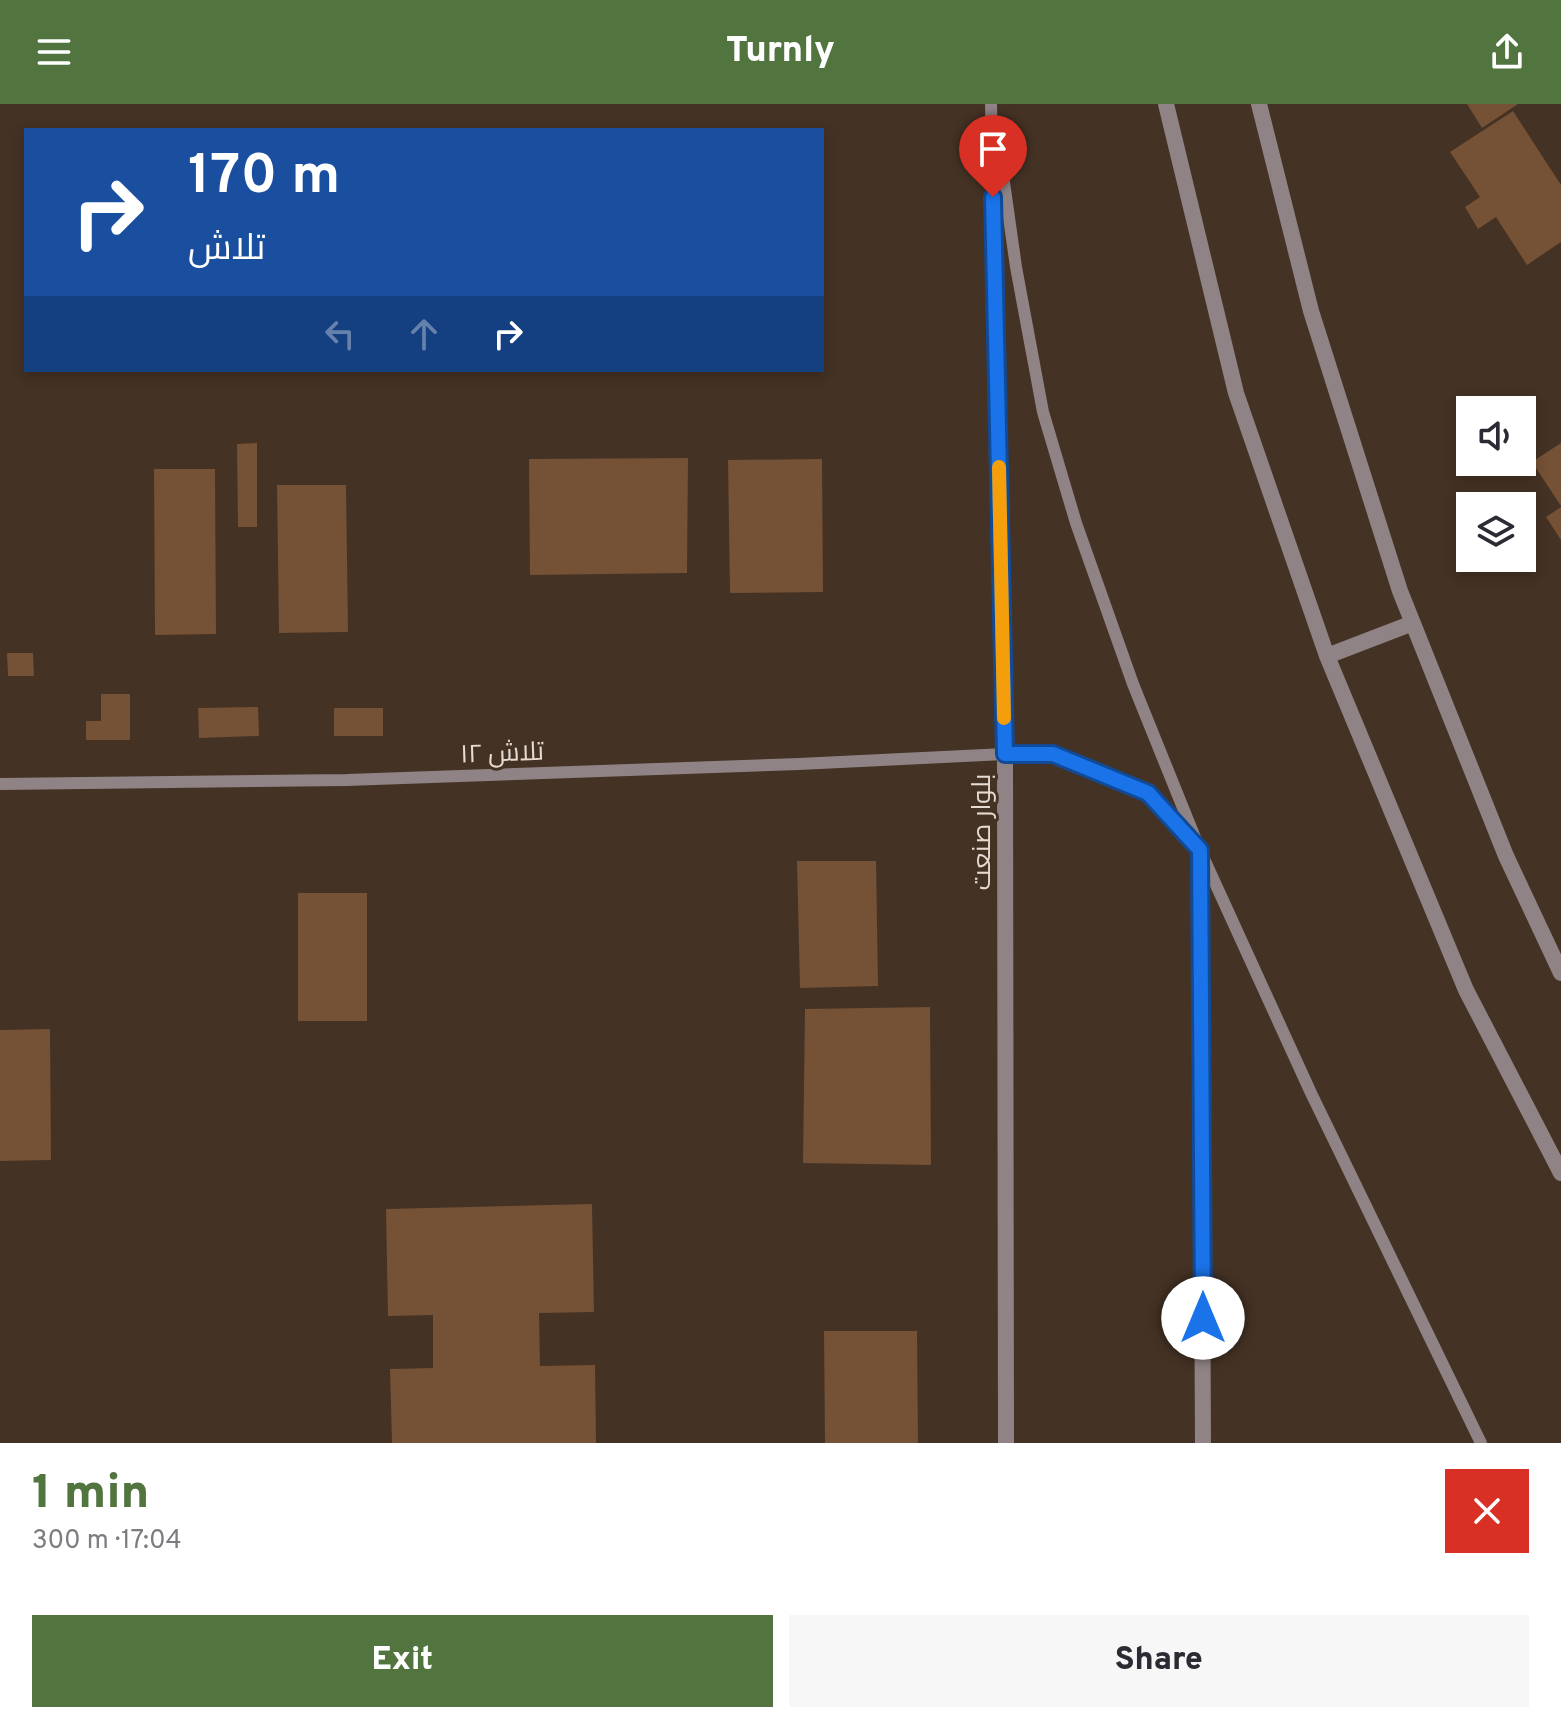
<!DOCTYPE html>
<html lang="en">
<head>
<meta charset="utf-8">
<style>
  body { margin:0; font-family:Overpass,Cairo,sans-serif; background:#f7f7f7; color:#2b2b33; height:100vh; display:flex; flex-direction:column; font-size:30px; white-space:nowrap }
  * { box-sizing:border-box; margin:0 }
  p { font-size:26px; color:#7c7c81 }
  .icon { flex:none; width:44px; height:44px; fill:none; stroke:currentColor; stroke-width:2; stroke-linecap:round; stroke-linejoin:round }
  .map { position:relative; height:1339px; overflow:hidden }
  .panel { display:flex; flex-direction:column; background:#fff; flex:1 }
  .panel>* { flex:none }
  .hud { position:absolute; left:24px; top:24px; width:800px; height:244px; border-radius:0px; box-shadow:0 4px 12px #0003; background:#1a4fa0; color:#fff; overflow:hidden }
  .tools { position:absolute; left:1456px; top:292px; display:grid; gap:16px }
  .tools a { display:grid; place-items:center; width:80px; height:80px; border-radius:0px; background:#fff; box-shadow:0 4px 12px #0003; font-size:40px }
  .pin { position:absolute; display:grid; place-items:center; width:68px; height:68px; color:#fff; margin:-82px -34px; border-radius:50% 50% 50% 0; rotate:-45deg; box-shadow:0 0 8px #0007 }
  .pin .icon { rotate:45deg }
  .me { position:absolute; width:88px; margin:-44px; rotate:0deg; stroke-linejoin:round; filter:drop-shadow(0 0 6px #0008) }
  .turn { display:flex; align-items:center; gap:28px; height:168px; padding:0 32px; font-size:36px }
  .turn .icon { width:104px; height:104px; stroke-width:2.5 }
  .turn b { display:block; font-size:56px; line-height:68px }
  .lanes { display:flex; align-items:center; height:76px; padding:0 32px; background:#0003; justify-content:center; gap:40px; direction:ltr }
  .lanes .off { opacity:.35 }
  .round { display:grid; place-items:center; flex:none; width:84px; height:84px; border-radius:0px; background:#f7f7f7 }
  .summary { display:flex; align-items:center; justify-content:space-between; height:136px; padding:0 32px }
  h1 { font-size:48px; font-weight:800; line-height:60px; color:#527540 }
  .cta { display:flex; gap:16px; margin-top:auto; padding:16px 32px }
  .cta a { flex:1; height:92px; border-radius:0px; background:#527540; color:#fff; font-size:32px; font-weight:800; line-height:92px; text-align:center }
  .cta a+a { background:#f7f7f7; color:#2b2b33 }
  header { display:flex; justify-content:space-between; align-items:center; height:104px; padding:0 32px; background:#527540; color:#fff; font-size:36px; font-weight:800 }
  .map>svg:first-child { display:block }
  .building { fill:#755135 }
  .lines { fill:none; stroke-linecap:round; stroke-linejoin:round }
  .service { stroke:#8f8385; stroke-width:12 }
  .tertiary { stroke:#8f8385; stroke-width:16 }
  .route-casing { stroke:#114b97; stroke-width:20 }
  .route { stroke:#1a73e8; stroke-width:14 }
  .slow { stroke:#f59e0b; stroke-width:14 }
  .labels { text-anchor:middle; stroke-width:6; stroke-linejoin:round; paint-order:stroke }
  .street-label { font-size:26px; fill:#e6dad2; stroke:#443224 }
</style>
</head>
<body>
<header><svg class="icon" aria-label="menu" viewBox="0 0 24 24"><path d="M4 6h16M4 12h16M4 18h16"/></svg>Turnly<svg class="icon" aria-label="share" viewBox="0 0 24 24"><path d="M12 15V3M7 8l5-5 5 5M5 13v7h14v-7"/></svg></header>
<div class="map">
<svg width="1561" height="1339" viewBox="0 0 1561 1339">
  <rect width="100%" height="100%" fill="#443224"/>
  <path class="building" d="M1467 0H1518L1482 24Z
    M1513 7 1561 81V138L1527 161 1496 113 1478 125 1465 103 1480 93 1450 48Z
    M257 339V423H238L237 340Z
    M1561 339V402L1532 358Z
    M688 354 687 469 530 471 529 355Z
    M822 355 823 488 730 489 728 356Z
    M154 365H215L216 530 155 531Z
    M277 381H346L348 528 279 529Z
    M1561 403V436L1546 413Z
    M7 549H33L34 572H8Z
    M101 590H130V636H86V617H101Z
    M258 603 259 632 199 634 198 604Z
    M334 604H383V632H334Z
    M797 757H876L878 882 800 884Z
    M298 789H367V917H298Z
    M930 903 931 1061 803 1059 805 905Z
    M50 925 51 1056 0 1057V926Z
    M592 1100 594 1208 539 1209 540 1262 595 1261 596 1339H392L390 1265 433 1264V1211L388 1212 386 1105Z
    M824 1227H917L918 1339H825Z"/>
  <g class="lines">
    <path class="service" d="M999 43 1016 163 1043 308 1076 419 1133 580 1200 746 1311 989 1481 1339
      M0 680 347 676 799 660 1005 650 991 0"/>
    <path class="tertiary" d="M1166 0 1236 289 1327 552 1466 886 1561 1069
      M1259 0 1311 207 1400 487 1506 752 1561 869
      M1327 552 1413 519
      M1006 1339 1005 650H1053L1148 689 1200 746 1203 1339"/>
  </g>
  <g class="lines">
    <defs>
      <path id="route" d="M993 93 1005 650H1053L1148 689 1200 746 1203 1214"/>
    </defs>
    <use href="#route" class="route-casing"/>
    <use href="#route" class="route"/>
    <path class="slow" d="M999 363 1004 614"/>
  </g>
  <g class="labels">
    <g class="street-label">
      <text transform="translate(502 648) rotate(-2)" y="9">تلاش ۱۲</text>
      <text transform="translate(981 728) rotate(-90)" y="9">بلوار صنعت</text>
    </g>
  </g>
</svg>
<div class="tools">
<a><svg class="icon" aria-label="sound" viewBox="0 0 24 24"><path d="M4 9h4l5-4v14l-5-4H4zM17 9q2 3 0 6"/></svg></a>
<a><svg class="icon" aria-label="layers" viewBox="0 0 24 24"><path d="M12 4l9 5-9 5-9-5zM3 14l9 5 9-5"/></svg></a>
</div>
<div class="pin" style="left:993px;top:93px;background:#d93025"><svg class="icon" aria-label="arrive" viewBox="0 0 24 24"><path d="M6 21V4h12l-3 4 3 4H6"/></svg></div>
<svg class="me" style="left:1203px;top:1214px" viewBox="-20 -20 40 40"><circle r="19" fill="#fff"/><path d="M0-13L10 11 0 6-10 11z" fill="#1a73e8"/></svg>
<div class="hud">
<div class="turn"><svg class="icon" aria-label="right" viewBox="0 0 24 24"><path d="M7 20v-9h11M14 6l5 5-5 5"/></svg><div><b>170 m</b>تلاش</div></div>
<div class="lanes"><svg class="icon off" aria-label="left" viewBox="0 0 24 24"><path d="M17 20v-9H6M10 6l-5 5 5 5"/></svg><svg class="icon off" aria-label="ahead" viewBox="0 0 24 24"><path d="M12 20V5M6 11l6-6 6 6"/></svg><svg class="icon" aria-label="right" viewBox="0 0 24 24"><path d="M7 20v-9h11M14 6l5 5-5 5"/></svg></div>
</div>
</div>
<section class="panel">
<div class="summary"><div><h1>1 min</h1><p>300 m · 17:04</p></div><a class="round" style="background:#d93025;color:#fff"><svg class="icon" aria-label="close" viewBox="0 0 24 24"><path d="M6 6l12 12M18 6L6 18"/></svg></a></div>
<div class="cta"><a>Exit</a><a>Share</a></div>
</section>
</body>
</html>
